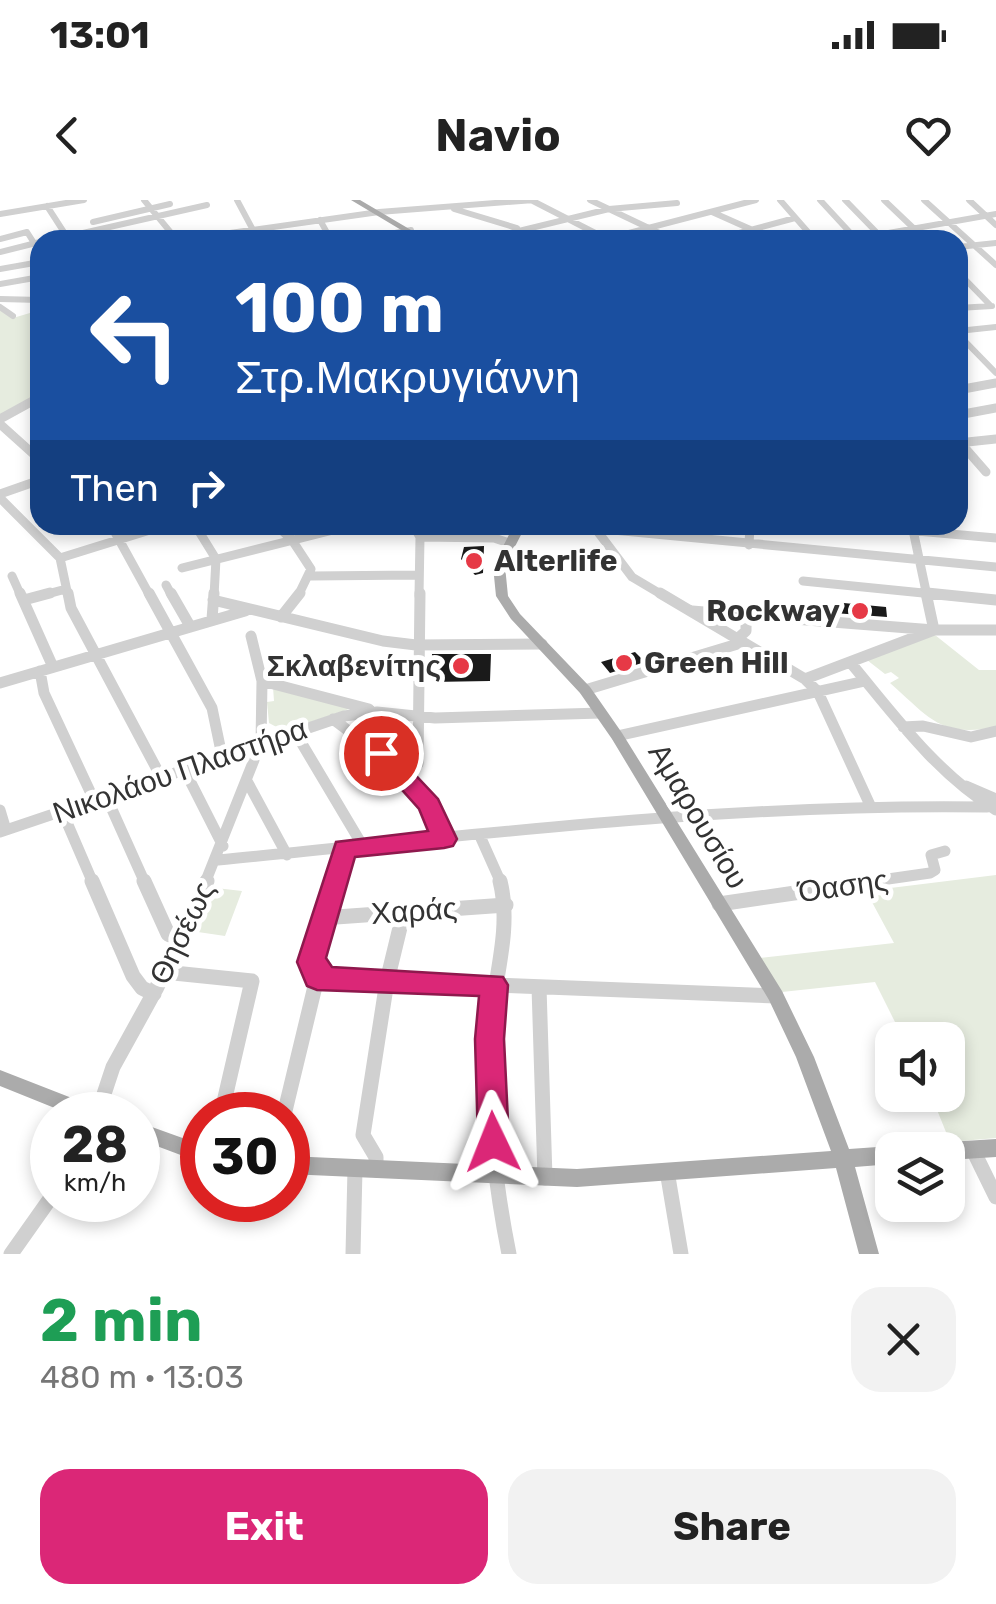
<!DOCTYPE html>
<html lang="en">
<head>
<meta charset="utf-8">
<style>
  body { margin:0; font-family:Rubik,sans-serif; background:#f2f2f2; color:#222; height:100vh; display:flex; flex-direction:column; font-size:38px; white-space:nowrap }
  * { box-sizing:border-box; margin:0 }
  p { font-size:32px; color:#767676 }
  .icon { flex:none; width:55px; height:55px; fill:none; stroke:currentColor; stroke-width:2; stroke-linecap:round; stroke-linejoin:round }
  .map { position:relative; height:1054px; overflow:hidden }
  .sheet { display:flex; flex-direction:column; background:#fff; flex:1 }
  .sheet>* { flex:none }
  .banner { position:absolute; left:30px; top:30px; width:938px; height:305px; border-radius:30px; box-shadow:0 5px 15px #0003; background:#1a4fa0; color:#fff; overflow:hidden }
  .tools { position:absolute; left:875px; top:822px; display:grid; gap:20px }
  .tools a { display:grid; place-items:center; width:90px; height:90px; border-radius:20px; background:#fff; box-shadow:0 5px 15px #0003; font-size:50px }
  .speed { position:absolute; left:30px; top:892px; display:flex; gap:20px; font-size:50px; font-weight:700; text-align:center }
  .speed>* { display:grid; place-content:center; width:130px; height:130px; border-radius:50%; background:#fff; box-shadow:0 5px 15px #0003; line-height:1 }
  .speed small { font-size:25px; font-weight:400 }
  .speed .limit { border:15px solid #d22; background:#fff; color:#111 }
  .pin { position:absolute; display:grid; place-items:center; width:85px; height:85px; color:#fff; margin:-42px; border:5px solid #fff; border-radius:50%; box-shadow:0 2px 10px #0007 }
  .me { position:absolute; width:110px; margin:-55px; rotate:358deg; stroke-linejoin:round; filter:drop-shadow(0 0 8px #0008) }
  .turn { display:flex; align-items:center; gap:35px; height:210px; padding:0 40px; font-size:45px }
  .turn .icon { width:130px; height:130px; stroke-width:2.5 }
  .turn b { display:block; font-size:70px; line-height:85px }
  .then { display:flex; align-items:center; height:95px; padding:0 40px; background:#0003; gap:20px; font-size:38px }
  .round { display:grid; place-items:center; flex:none; width:105px; height:105px; border-radius:30px; background:#f2f2f2 }
  .head { display:flex; align-items:center; justify-content:space-between; height:170px; padding:0 40px }
  h1 { font-size:60px; font-weight:700; line-height:75px; color:#1e9e55 }
  .action { display:flex; gap:20px; margin-top:auto; padding:20px 40px }
  .action a { flex:1; height:115px; border-radius:30px; background:#db2777; color:#fff; font-size:40px; font-weight:700; line-height:115px; text-align:center }
  .action a+a { background:#f2f2f2; color:#222 }
  .status { display:flex; justify-content:space-between; align-items:center; height:70px; padding:0 50px; background:#fff; direction:ltr }
  .status svg { height:28px; fill:currentColor }
  header { display:flex; justify-content:space-between; align-items:center; height:130px; padding:0 40px; background:#fff; font-size:45px; font-weight:700 }
  .map>svg:first-child { display:block }
  .green { fill:#e6ecdf }
  .building { fill:#1a1a1a }
  .lines { fill:none; stroke-linecap:round; stroke-linejoin:round }
  .minor-far3 { stroke:#d0d0d0; stroke-width:6 }
  .minor-far2 { stroke:#d0d0d0; stroke-width:9 }
  .minor-far1 { stroke:#d0d0d0; stroke-width:11 }
  .minor { stroke:#d0d0d0; stroke-width:15 }
  .major { fill:#ababab; fill-rule:evenodd }
  .route { fill:#db2777; stroke:#8e194d; stroke-width:2.5 }
  .poi-dot { fill:#e63946; stroke:#fff; stroke-width:4 }
  .labels { text-anchor:middle; stroke-width:10; stroke-linejoin:round; paint-order:stroke }
  .poi-label { font-size:30px; font-weight:bold; fill:#333; stroke:#fff; text-anchor:start }
  .street-label { font-size:30px; fill:#333; stroke:#fff }
</style>
</head>
<body>
<div class="status"><b>13:01</b><svg viewBox="0 0 49 12"><path d="M0 12V9h3v3zM5 12V6h3v6zM10 12V3h3v9zM15 12V0h3v12zM26 1h20v11H26zM47 4h2v5h-2z"/></svg></div>
<header><svg class="icon" aria-label="back" viewBox="0 0 24 24"><path d="M15 5l-7 7 7 7"/></svg>Navio<svg class="icon" aria-label="heart" viewBox="0 0 24 24"><path d="M12 20l-8-8c-3-5 5-10 8-4 3-6 11-1 8 4z"/></svg></header>
<div class="map">
<svg width="996" height="1054" viewBox="0 0 996 1054">
  <rect width="100%" height="100%" fill="#fff"/>
  <path class="green" d="M0 109 13 118 40 110V194L0 217Z
    M935 435 979 470H996V527C940 538 930 518 890 483L899 478 891 472 885 474 867 460Z
    M273 487 352 508 284 531 269 523 267 502 274 501Z
    M996 675V938L950 942 931 895H948V840H904L875 782 782 792 759 758 894 743 866 691Z
    M216 688 242 691 225 736 198 732Z"/>
  <path class="building" d="M484 346 483 373 475 375 461 359 464 347Z
    M833 402 886 407 887 417 834 413Z
    M635 452 645 462 610 473 601 462Z
    M432 454H491L490 481 431 482Z"/>
  <g class="lines">
    <path class="minor-far3" d="M144 0 177 40
      M237 0 253 30
      M531 0 607 39
      M590 0 674 40
      M780 0 815 40
      M820 0 856 39
      M845 0 884 40
      M884 0 926 40
      M924 0 996 65
      M969 0 996 25
      M47 6 69 40
      M454 9 517 28
      M712 12 775 40
      M0 14 84 0
      M320 20 331 40
      M93 22 170 4
      M0 39 27 32 34 43
      M52 40 207 5
      M181 40 379 12 534 0
      M358 40 411 30
      M482 40 609 9 677 3
      M602 40 756 0
      M713 40 795 18
      M849 40 996 14
      M958 47 996 43
      M0 52 40 42
      M0 69 40 62
      M958 72 991 106
      M0 84 40 77
      M0 99 40 100
      M0 107 13 116
      M958 108 992 106
      M958 131 996 127
      M958 134 996 173"/>
    <path class="minor-far2" d="M958 190 996 183
      M958 215 996 208
      M0 219 40 197
      M0 224 40 260
      M958 240 986 272
      M958 243 996 239
      M0 294 40 280
      M0 298 60 358 68 396
      M111 325 150 396
      M195 325 216 359 214 396
      M276 325 292 340 311 369 298 396
      M413 325 420 337 419 396
      M561 325 996 367
      M849 325 996 338
      M595 328 632 377 664 396
      M913 330 927 396
      M420 337 494 338 509 343
      M749 345 750 325
      M60 358 166 325
      M182 368 353 325
      M12 376 21 396
      M311 376 418 375
      M803 381 953 396
      M166 385 172 396
      M40 396 66 389"/>
    <path class="minor-far1" d="M20 393 53 467
      M68 393 71 408 161 577
      M149 393 212 508 222 556
      M171 393 190 426
      M660 393 805 479 818 492 870 605
      M926 393 934 430
      M927 393 996 400
      M24 400 50 393
      M213 400 383 441 416 445 542 444
      M692 411 934 430H996
      M281 417 300 393
      M212 419 214 393
      M251 436 262 481 261 543
      M736 440 746 431V414
      M850 462C895 516 936 573 996 610
      M40 471 44 493 94 600
      M805 479 934 430
      M262 481 369 509
      M0 483 245 411
      M585 490 741 443
      M333 519C383 557 418 580 444 639
      M903 527 923 526 971 537 996 531
      M295 532 364 648
      M617 536 865 481
      M418 564 420 393
      M184 569 223 646
      M247 581 287 655
      M966 586 996 599
      M106 596 145 683
      M0 610 6 630
      M62 611 93 683
      M0 632 344 516 377 512 435 518 601 513
      M480 636 501 683
      M218 660C474 635 730 603 987 607
      M205 683 254 560 251 547
      M335 683 345 649
      M860 683 930 673 935 670 931 655 945 651"/>
    <path class="minor" d="M92 681 133 776 142 788 154 794
      M144 681 168 734 178 739
      M500 681C513 733 491 787 489 840 487 912 495 984 509 1054
      M719 704 877 681
      M322 718 506 705
      M164 772 252 781 221 915
      M317 778 776 796
      M539 787 545 978
      M97 915 113 867 156 789 207 681
      M284 915 317 778 318 766 311 761 335 681
      M973 950 996 997
      M376 970V957L363 935 387 781 404 711
      M667 971 681 1054
      M11 1054 52 996
      M353 1054 355 969"/>
    <path class="major" d="M351 0H360L428 40H418Z
      M514 325H526L505 366 508 396 520 414 590 487 622 533 782 791 814 857 849 949 892 946 899 949 892 950V964L855 967 879 1054H859L836 968 577 987 288 974V956L577 969 831 951 796 857 769 800 612 539 580 493 511 419 496 396 493 366Z
      M0 870 100 909 102 915H72L0 886Z
      M138 922 202 945V963L138 939Z
      M996 939V957L948 960V950H939L941 945 948 942Z"/>
  </g>
  <path class="route" d="M381 545 389 547 438 599 457 639 453 646 444 648 355 657 326 758 332 767 503 777 508 785 504 839 509 942 504 952 493 956 482 952 478 942 475 839 479 796 317 790 307 786 297 762 336 642 428 631 419 609 369 553Z"/>
  <g class="poi-dot">
    <circle cx="474" cy="361" r="10"/>
    <circle cx="860" cy="411" r="10"/>
    <circle cx="624" cy="463" r="10"/>
    <circle cx="461" cy="466" r="10"/>
  </g>
  <g class="labels">
    <g class="poi-label">
      <text x="494" y="371">Alterlife</text>
      <text x="840" y="421" text-anchor="end">Rockway</text>
      <text x="644" y="473">Green Hill</text>
      <text x="441" y="476" text-anchor="end">Σκλαβενίτης</text>
    </g>
    <g class="street-label">
      <text transform="translate(180 571) rotate(-19)" y="10">Νικολάου Πλαστήρα</text>
      <text transform="translate(698 616) rotate(59)" y="10">Αμαρουσίου</text>
      <text transform="translate(843 686) rotate(-8)" y="10">Όασης</text>
      <text transform="translate(414 711) rotate(-4)" y="10">Χαράς</text>
      <text transform="translate(182 733) rotate(-64)" y="10">Θησέως</text>
    </g>
  </g>
</svg>
<div class="tools">
<a><svg class="icon" aria-label="sound" viewBox="0 0 24 24"><path d="M4 9h4l5-4v14l-5-4H4zM17 9q2 3 0 6"/></svg></a>
<a><svg class="icon" aria-label="layers" viewBox="0 0 24 24"><path d="M12 4l9 5-9 5-9-5zM3 14l9 5 9-5"/></svg></a>
</div>
<div class="speed"><div>28<small>km/h</small></div><div class="limit">30</div></div>
<div class="pin" style="left:381px;top:553px;background:#d93025"><svg class="icon" aria-label="arrive" viewBox="0 0 24 24"><path d="M6 21V4h12l-3 4 3 4H6"/></svg></div>
<svg class="me" style="left:493px;top:942px" viewBox="-20 -20 40 40"><path d="M0-17L14 15 0 8-14 15z" fill="#db2777" stroke="#fff" stroke-width="4"/></svg>
<div class="banner">
<div class="turn"><svg class="icon" aria-label="left" viewBox="0 0 24 24"><path d="M17 20v-9H6M10 6l-5 5 5 5"/></svg><div><b>100 m</b>Στρ.Μακρυγιάννη</div></div>
<div class="then">Then<svg class="icon" aria-label="right" viewBox="0 0 24 24"><path d="M7 20v-9h11M14 6l5 5-5 5"/></svg></div>
</div>
</div>
<section class="sheet">
<div class="head"><div><h1>2 min</h1><p>480 m · 13:03</p></div><a class="round"><svg class="icon" aria-label="close" viewBox="0 0 24 24"><path d="M6 6l12 12M18 6L6 18"/></svg></a></div>
<div class="action"><a>Exit</a><a>Share</a></div>
</section>
</body>
</html>
